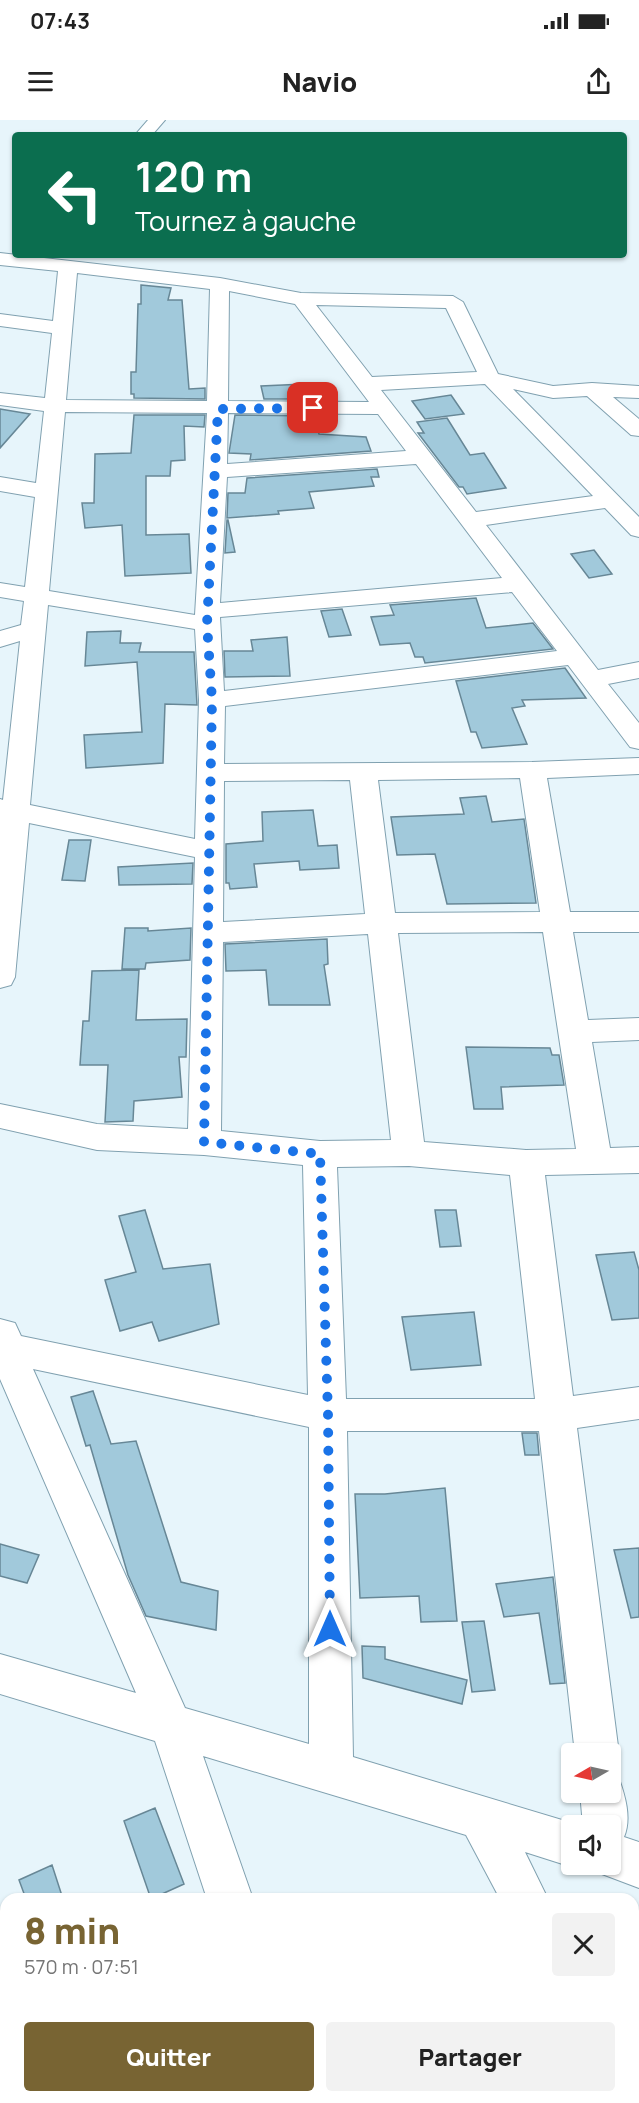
<!DOCTYPE html>
<html lang="fr">
<head>
<meta charset="utf-8">
<style>
  body { margin:0; font-family:Manrope,sans-serif; background:#f2f2f2; color:#222; height:100vh; display:flex; flex-direction:column; font-size:22px; white-space:nowrap }
  * { box-sizing:border-box; margin:0 }
  p { font-size:20px; color:#767676 }
  .icon { flex:none; width:33px; height:33px; fill:none; stroke:currentColor; stroke-width:2; stroke-linecap:round; stroke-linejoin:round }
  .map { position:relative; flex:1; overflow:hidden }
  .drawer { position:absolute; left:0px; top:1773px; width:639px; height:210px; display:flex; flex-direction:column; background:#fff; border-radius:18px 18px 0 0; box-shadow:0 2px 4px #0004 }
  .drawer>* { flex:none }
  .hud { position:absolute; left:12px; top:12px; width:615px; height:126px; border-radius:6px; box-shadow:0 2px 4px #0004; background:#0b6e4f; color:#fff; overflow:hidden }
  .needle { width:39px; rotate:261deg }
  .buttons { position:absolute; left:561px; top:1623px; display:grid; gap:12px }
  .buttons a { display:grid; place-items:center; width:60px; height:60px; border-radius:6px; background:#fff; box-shadow:0 2px 4px #0004; font-size:30px }
  .pin { position:absolute; display:grid; place-items:center; width:51px; height:51px; color:#fff; margin:-26px; border-radius:12px; box-shadow:0 3px 9px #0006 }
  .me { position:absolute; width:66px; margin:-33px; rotate:0deg; stroke-linejoin:round; filter:drop-shadow(0 0 4px #0008) }
  .turn { display:flex; align-items:center; gap:21px; height:126px; padding:0 24px; font-size:27px }
  .turn .icon { width:78px; height:78px; stroke-width:2.5 }
  .turn b { display:block; font-size:42px; line-height:51px }
  .round { display:grid; place-items:center; flex:none; width:63px; height:63px; border-radius:6px; background:#f2f2f2 }
  .summary { display:flex; align-items:center; justify-content:space-between; height:102px; padding:0 24px }
  h1 { font-size:36px; font-weight:800; line-height:45px; color:#786433 }
  .cta { display:flex; gap:12px; margin-top:auto; padding:12px 24px }
  .cta a { flex:1; height:69px; border-radius:6px; background:#786433; color:#fff; font-size:24px; font-weight:800; line-height:69px; text-align:center }
  .cta a+a { background:#f2f2f2; color:#222 }
  .status { display:flex; justify-content:space-between; align-items:center; height:42px; padding:0 30px; background:#fff; direction:ltr }
  .status svg { height:16px; fill:currentColor }
  header { display:flex; justify-content:space-between; align-items:center; height:78px; padding:0 24px; background:#fff; font-size:27px; font-weight:800 }
  .map>svg:first-child { display:block }
  .building { fill:#a1c9db; stroke:#678796; stroke-width:1.5 }
  .lines { fill:none; stroke-linecap:round; stroke-linejoin:round }
  .minor-casing { stroke:#80a1b0; stroke-width:2 }
  .minor { fill:#fff; fill-rule:evenodd }
  .route { stroke:#1a73e8; stroke-width:10; stroke-dasharray:0 18 }
</style>
</head>
<body>
<div class="status"><b>07:43</b><svg viewBox="0 0 49 12"><path d="M0 12V9h3v3zM5 12V6h3v6zM10 12V3h3v9zM15 12V0h3v12zM26 1h20v11H26zM47 4h2v5h-2z"/></svg></div>
<header><svg class="icon" aria-label="menu" viewBox="0 0 24 24"><path d="M4 6h16M4 12h16M4 18h16"/></svg>Navio<svg class="icon" aria-label="share" viewBox="0 0 24 24"><path d="M12 15V3M7 8l5-5 5 5M5 13v7h14v-7"/></svg></header>
<div class="map">
<svg width="639" height="1983" viewBox="0 0 639 1983">
  <rect width="100%" height="100%" fill="#e7f5fb"/>
  <path class="building" d="M141 165 171 168 168 180H182L189 269 205 268V279L134 278V274H131V252H136L138 184H141Z
    M305 264 310 279H264L261 266Z
    M451 275 464 294 425 299 412 281Z
    M0 289 30 294 0 328Z
    M134 295H205L204 307 184 306 185 340 171 341 170 356H146V415L189 414 191 453 125 456 122 405 85 408 82 383H94L95 334 131 333Z
    M235 295 314 296 319 314 366 317 371 331 250 340 251 334 229 333Z
    M447 298 470 335 484 333 506 368 467 374 463 367H459L418 313H424L417 302Z
    M377 349 379 357H371L374 366 309 372 314 388 278 391 279 394 227 398 228 373H245L247 358Z
    M227 400H228L235 432 225 433Z
    M594 430 612 454 589 458 571 434Z
    M476 478 486 508 533 503 553 529 425 543 423 537H415L410 523 380 525 371 497 394 495 390 485Z
    M342 489 351 515 329 517 321 491Z
    M121 511 120 523H141L139 532H194L197 585 165 584 163 643 86 648 84 615 142 612 137 542 85 546 87 512Z
    M287 517 290 556 225 557 224 531H253L251 520Z
    M565 548 586 578 522 580 525 586 512 588 527 624 482 628 476 612H471L456 561Z
    M486 676 492 702 524 699 536 783 447 784 435 734 397 735 391 697 464 694 460 678Z
    M313 690 318 726 337 725 339 748 300 750 299 741 254 744 257 767 230 769 229 763H226V724L263 721 262 692Z
    M69 720H91L85 761 62 760Z
    M193 743 192 764 119 765 118 747Z
    M125 808H148V811L191 808 190 840 146 843 145 849H122Z
    M327 819 328 844 324 845 330 885H269L266 850 226 851 225 824Z
    M139 850 136 900 187 899 186 937H179L182 977 134 981 133 1001 105 1002 108 945H80L83 901H89L92 851Z
    M466 927 550 928 552 935H559L564 965 501 967 503 989H474Z
    M145 1090 163 1149 210 1144 219 1204 159 1221 152 1202 120 1211 105 1160 136 1152 119 1096Z
    M435 1090H456L461 1126 440 1127Z
    M634 1132 639 1150V1198L612 1200 596 1135Z
    M474 1192 481 1245 411 1250 402 1197Z
    M93 1271 111 1324 136 1321 181 1462 218 1471 216 1510 146 1496 128 1455 90 1325 86 1326 71 1277Z
    M522 1313H537L539 1335H525Z
    M445 1368 457 1501 421 1502 419 1476 360 1478 355 1374H385Z
    M0 1424 39 1435 27 1463 0 1456Z
    M639 1428V1497L631 1498 614 1430Z
    M553 1457 565 1563 550 1564 539 1493 504 1497 496 1464Z
    M484 1501 495 1570 472 1572 462 1502Z
    M362 1526 385 1527V1539L467 1560 462 1584 363 1558Z
    M155 1688 184 1764 151 1779 124 1701Z
    M52 1745 63 1779H26L19 1760Z"/>
  <g class="lines">
    <defs>
      <path id="minor" d="M148 0H165L152 15H135Z
        M0 133 220 158 301 173 453 176 463 182 498 254 553 266 592 263 639 266V278L613 277 639 299V316L631 315 587 276 553 278 513 269 639 397V417L631 415 605 388 486 405 598 550 639 542V558L608 564 639 603V629L630 627 568 545 225 586 224 644 532 642 639 638V654L547 658 570 792H639V812H573L588 900 639 898V920L592 922 610 1028 639 1027V1053L545 1055 573 1276 639 1267V1299L577 1308 619 1634 612 1649 610 1650V1634H575L539 1311H347L353 1637 582 1706H572V1744H577L572 1747 525 1732 548 1779H500L466 1715 203 1636 253 1779H207L155 1621 0 1574V1534L136 1573 0 1259V1199L15 1203 21 1216 308 1275 303 1045 204 1035 97 1030 0 1008V984L97 1004 188 1009 195 737 29 703 15 857 11 865 0 868V679L3 680 20 521 0 527V511L21 505 24 481 0 477V463L25 467 35 377 0 371V357L36 363 44 291 0 285V273L45 278 52 213 0 206V194L53 201 58 151 0 145ZM77 153 210 169 207 281 66 280ZM229 171 295 184 369 282 228 281ZM316 185 446 188 477 252 372 257ZM485 264 593 376 476 392 381 270ZM65 292 207 293 195 495 49 471ZM228 293 378 294 406 331 227 344ZM416 344 502 458 220 483 227 357ZM512 472 557 531 224 571 220 497ZM48 485 195 509 199 580 195 719 30 685ZM520 658 540 792 395 793 378 660ZM350 660 365 794 223 802 224 661ZM543 812 576 1029 526 1030 424 1022 398 813ZM368 814 391 1020 320 1021 221 1011 223 822ZM409 1046 510 1055 535 1279H346L337 1047ZM33 1249 309 1307V1624L185 1588Z
        M610 1653 618 1656C625 1675 632 1698 624 1717L639 1722V1768L594 1751 591 1744H610V1706H583L580 1672H610Z
        M633 1953 639 1955V1983H610L607 1977H633Z
        M205 1977H264L261 1983H202Z
        M275 1977H325L328 1983H278Z"/>
    </defs>
    <use href="#minor" class="minor-casing"/>
    <use href="#minor" class="minor"/>
  </g>
  <g class="lines">
    <path class="route" d="M313 288 218 289 207 504 212 580 204 1022 320 1034 328 1295 330 1509"/>
  </g>
</svg>
<div class="buttons">
<a><svg class="needle" viewBox="-14 -14 28 28"><path d="M0-13l5 13h-10z" fill="#e53935"/><path d="M0 13l5-13h-10z" fill="#767676"/></svg></a>
<a><svg class="icon" aria-label="sound" viewBox="0 0 24 24"><path d="M4 9h4l5-4v14l-5-4H4zM17 9q2 3 0 6"/></svg></a>
</div>
<div class="pin" style="left:313px;top:288px;background:#d93025"><svg class="icon" aria-label="arrive" viewBox="0 0 24 24"><path d="M6 21V4h12l-3 4 3 4H6"/></svg></div>
<svg class="me" style="left:330px;top:1509px" viewBox="-20 -20 40 40"><path d="M0-17L14 15 0 8-14 15z" fill="#1a73e8" stroke="#fff" stroke-width="4"/></svg>
<div class="hud">
<div class="turn"><svg class="icon" aria-label="left" viewBox="0 0 24 24"><path d="M17 20v-9H6M10 6l-5 5 5 5"/></svg><div><b>120 m</b>Tournez à gauche</div></div>
</div>
<section class="drawer">
<div class="summary"><div><h1>8 min</h1><p>570 m · 07:51</p></div><a class="round"><svg class="icon" aria-label="close" viewBox="0 0 24 24"><path d="M6 6l12 12M18 6L6 18"/></svg></a></div>
<div class="cta"><a>Quitter</a><a>Partager</a></div>
</section>
</div>
</body>
</html>
